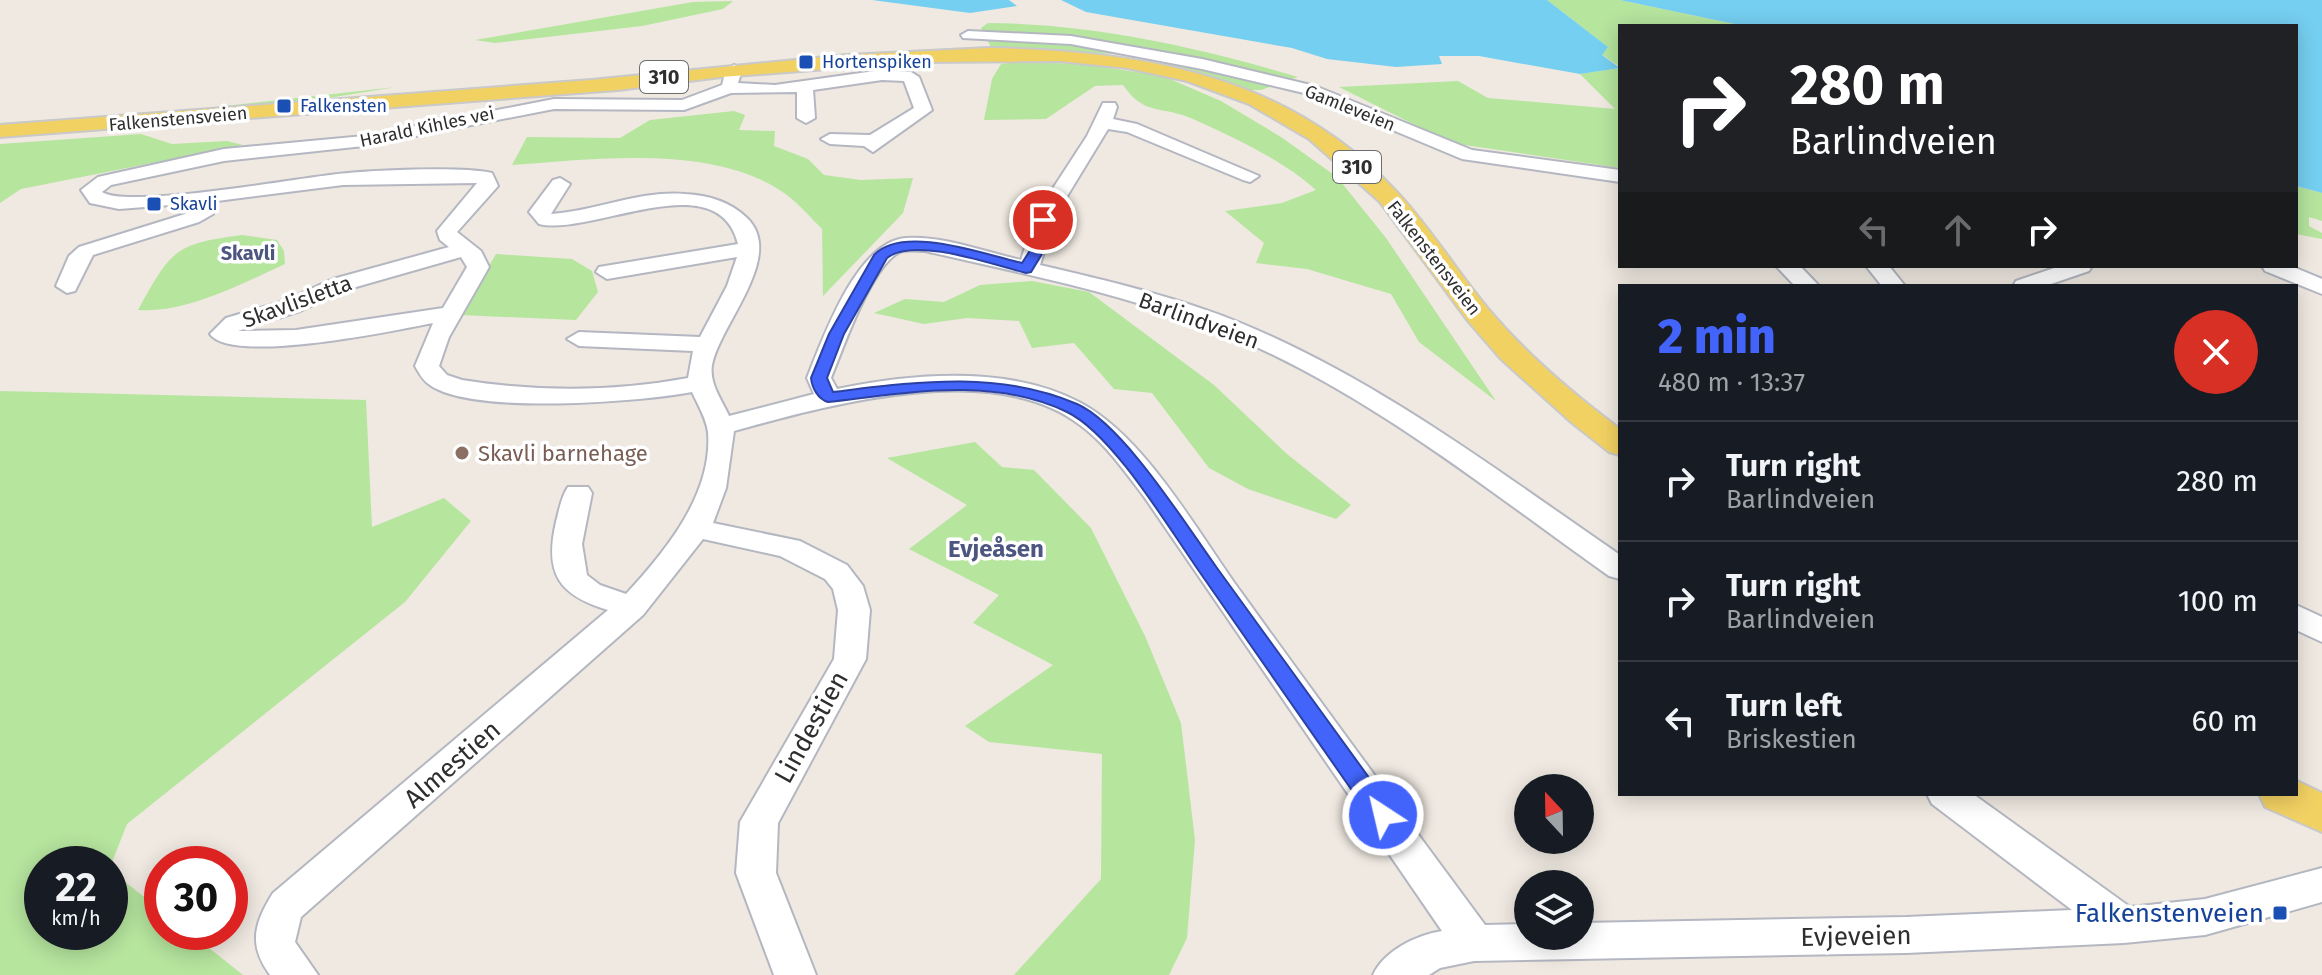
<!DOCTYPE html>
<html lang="en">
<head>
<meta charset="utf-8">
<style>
  body { margin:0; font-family:"Fira Sans",sans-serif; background:#20242c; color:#f1f3f6; height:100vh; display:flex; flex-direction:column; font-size:30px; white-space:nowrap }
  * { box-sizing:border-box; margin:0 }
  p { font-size:26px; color:#9ea1a6 }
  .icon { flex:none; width:44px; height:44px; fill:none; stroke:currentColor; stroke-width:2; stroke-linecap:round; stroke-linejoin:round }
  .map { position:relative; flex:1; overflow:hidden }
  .side { position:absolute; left:1618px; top:284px; width:680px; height:512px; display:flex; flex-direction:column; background:#171b24; border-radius:0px; box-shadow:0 4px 20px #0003 }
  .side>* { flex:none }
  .top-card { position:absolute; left:1618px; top:24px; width:680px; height:244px; border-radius:0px; box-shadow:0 4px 20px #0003; background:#202124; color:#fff; overflow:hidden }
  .needle { width:52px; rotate:338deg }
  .fabs { position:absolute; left:1514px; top:774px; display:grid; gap:16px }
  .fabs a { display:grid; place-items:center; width:80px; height:80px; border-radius:50%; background:#171b24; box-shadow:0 4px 20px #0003; font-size:40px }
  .speed { position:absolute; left:24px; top:846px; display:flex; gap:16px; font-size:40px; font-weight:700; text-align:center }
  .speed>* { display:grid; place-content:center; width:104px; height:104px; border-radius:50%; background:#171b24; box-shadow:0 4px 20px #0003; line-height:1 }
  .speed small { font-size:20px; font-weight:400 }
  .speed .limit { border:12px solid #d22; background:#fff; color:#111 }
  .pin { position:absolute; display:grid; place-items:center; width:68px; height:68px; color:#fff; margin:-34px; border:4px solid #fff; border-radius:50%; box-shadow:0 2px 8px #0007 }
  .me { position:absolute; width:88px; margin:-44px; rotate:325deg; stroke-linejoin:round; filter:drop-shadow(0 0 6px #0008) }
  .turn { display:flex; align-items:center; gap:28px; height:168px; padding:0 40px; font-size:36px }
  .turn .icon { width:104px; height:104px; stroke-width:2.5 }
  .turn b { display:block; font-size:56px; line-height:68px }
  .lanes { display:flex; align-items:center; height:76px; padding:0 40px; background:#0003; justify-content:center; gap:40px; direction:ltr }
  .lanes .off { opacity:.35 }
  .round { display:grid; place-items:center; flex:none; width:84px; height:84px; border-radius:42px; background:#20242c }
  .headline { display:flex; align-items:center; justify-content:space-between; height:136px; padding:0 40px }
  h1 { font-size:48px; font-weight:800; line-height:60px; color:#4264fb }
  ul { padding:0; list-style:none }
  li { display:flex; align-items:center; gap:24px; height:120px; padding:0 40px; border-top:2px solid #363941 }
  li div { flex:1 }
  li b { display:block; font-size:30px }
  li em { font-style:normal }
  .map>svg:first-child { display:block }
  .green { fill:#b6e59e }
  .water { fill:#75cff0 }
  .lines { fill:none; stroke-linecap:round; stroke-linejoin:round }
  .minor-casing { stroke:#b4b7c1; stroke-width:4 }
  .major-casing { stroke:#c9c9c9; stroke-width:4 }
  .minor { fill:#fff; fill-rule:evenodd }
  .major { fill:#f2d163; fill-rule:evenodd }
  .route { fill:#4264fb; stroke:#2b41a3; stroke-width:2 }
  .transit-dot { fill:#1a4fb4; stroke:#fff; stroke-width:3 }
  .education-dot { fill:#8d6e63; stroke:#fff; stroke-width:3 }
  .labels { text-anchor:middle; stroke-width:7; stroke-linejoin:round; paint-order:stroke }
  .far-transit-label { font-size:18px; fill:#164399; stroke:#fff; text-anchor:start }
  .far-street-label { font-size:18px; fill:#2e2e2e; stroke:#fff }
  .shield { fill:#fff; stroke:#6d6d6d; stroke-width:2 }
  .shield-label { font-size:20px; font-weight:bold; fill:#2e2e2e }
  .far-neighbourhood-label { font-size:20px; font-weight:bold; fill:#4d5680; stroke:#fff }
  .street-label { font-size:22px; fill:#2e2e2e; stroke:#fff }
  .education-label { font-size:22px; fill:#785e54; stroke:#fff; text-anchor:start }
  .neighbourhood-label { font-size:24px; font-weight:bold; fill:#4d5680; stroke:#fff }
  .near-street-label { font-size:26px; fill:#2e2e2e; stroke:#fff }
  .near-transit-label { font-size:26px; fill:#164399; stroke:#fff; text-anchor:end }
</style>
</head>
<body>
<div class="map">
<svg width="2322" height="975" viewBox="0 0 2322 975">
  <rect width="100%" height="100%" fill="#efe9e1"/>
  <path class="green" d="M1547 0H1620L1744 26H1620V67L1601 54 1608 47Z
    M733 1 723 9 642 26 495 43 475 40 693 2Z
    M988 23C1094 24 1197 47 1298 77L1261 90H1250L1187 69 1118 54 992 49 981 28Z
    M1017 62 1082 64 1163 76 1221 101 1281 137 1337 177 1386 238 1496 401 1419 342 1391 294 1307 269 1256 263 1264 243 1225 211 1282 203 1316 190C1281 159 1235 138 1193 119 1162 105 1145 117 1123 85L1095 86 1046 119 984 120 992 79 1001 64Z
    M1620 68V168L1451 143 1339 87 1458 81 1488 98 1615 109 1580 74Z
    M396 87 267 108 0 129V123L180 111Z
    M734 111 745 115 739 130 775 131 774 146 808 159 824 175 861 180 913 178 903 213 823 296 822 229C811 218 800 205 787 195 717 143 594 159 512 165L527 137 620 138 650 120Z
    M141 134 172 144 227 141 243 145 21 189 0 203V144Z
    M2296 186 2322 193V221L2309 217V226L2322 233V239L2296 234Z
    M242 235 277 240 284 251 285 264C241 284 187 313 138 310 171 251 173 244 242 235Z
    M496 254 572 259 592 271 598 292 576 320 460 315Z
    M1032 281 1089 292 1214 385 1287 454 1351 505 1336 519 1248 489 1209 468 1152 393 1114 389 1074 343 1032 348 1019 321 967 318 924 324 874 313 905 299 944 302 980 285Z
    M0 391 366 400 372 527 444 498 471 521 405 602 127 824 110 867 42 864V932H110V870L162 911V932H189L243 975H0Z
    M975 442 1002 467 1034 470 1091 528 1145 636 1181 723 1195 840 1187 938 1169 975H1014L1101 879 1102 754 989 742 965 726 1053 665 973 623 999 595 909 549 967 505 887 458Z"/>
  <path class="water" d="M872 0H1009L1017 6 970 13Z
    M1061 0H1547L1608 47 1602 55 1620 68 1580 74 1479 56H1439L1442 64 1396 67 1327 59 1292 48 1086 12Z
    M1620 0H2322V193L2296 186V26H1744Z"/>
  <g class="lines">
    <defs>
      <path id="minor" d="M968 31 1071 36 1202 59 1315 86 1472 150 1620 170V182L1462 159 1304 93 1202 69 1071 44 963 38 961 35Z
        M734 65 742 70 738 83 775 85 882 70 911 72 919 77 932 110 873 152 864 146 830 144 821 139 830 134 870 135 914 108 904 81 882 80 813 90 815 118 806 123 797 118V92L731 93 684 110 554 109 364 146 224 161 111 185 102 192C126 209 299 178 338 174 369 170 465 166 492 173L498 186 457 232 481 251 489 267 449 337 439 366 447 375 462 380C537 392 613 392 688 378L693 351 579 346 567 339 579 332 700 337 727 286 737 257 607 279 596 272 599 267 738 244C718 162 591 237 539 224L529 212 553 180 560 178 570 184 551 214C596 211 640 190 685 194 708 195 731 202 747 218 786 256 720 324 712 365 709 384 722 400 729 416L814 394 807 378C823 338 857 241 906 238 942 235 985 252 1021 260L1035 216 1087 136 1103 103H1115L1117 107 1113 119 1137 124 1259 176 1250 182 1243 180 1127 132 1108 129 1055 216 1040 265C1108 281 1178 297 1243 324 1380 381 1499 472 1620 555V579L1609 576C1486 489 1365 390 1224 333 1127 294 1025 274 925 251 917 251 907 249 900 252 872 264 843 349 831 378L837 389C913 373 1010 365 1081 403 1146 438 1198 533 1241 592 1321 703 1403 814 1485 925L1528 924V936H1580V923L1906 917 2072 910 1932 804 1927 794H1973L2130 907 2205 899 2322 868V902L2205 935 2124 943 1906 953 1474 961 1440 968 1429 975H1373C1384 951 1416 935 1442 931L1145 498C1126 473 1106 444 1080 425 993 358 829 405 734 431L726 488 713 523 800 541 847 565 863 586 870 610 866 659 778 823 776 873 816 975H774L736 873 740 822 834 659 838 610 833 589 825 579 780 556 703 539 643 615 301 917 295 942 318 975H270C248 945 254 923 273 893L608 610C559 595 544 574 556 522 559 511 561 497 568 487H588L592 493 582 544 587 575 600 585 626 594C665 552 713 494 708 432 706 418 698 405 692 392 640 402 472 415 430 385 423 381 419 373 415 366L433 323C397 330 232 365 210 334L226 318 284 301 333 279 449 247 440 240 437 231 477 183 343 185 217 201 213 214 199 222 93 255 75 291 67 293 56 286 69 256 79 247 185 214 197 203 119 209 90 203 81 190 98 177 224 149 364 136 554 99 682 100 722 85 726 70ZM461 257 467 267 443 308 296 330 238 331 300 311 349 289Z
        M1776 266H1800L1819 286H1795Z
        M1866 266H1889L1905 286H1882Z
        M2060 266H2092L2089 271 2045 286H2013L2016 281Z
        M2262 266H2291L2322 279V294L2265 271Z
        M2296 605 2322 617V642L2296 630Z"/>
      <path id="major" d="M989 48C1142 51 1286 74 1396 191 1431 228 1457 272 1490 311 1528 356 1573 394 1620 429V455L1609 452 1571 422 1500 358 1468 321 1380 202 1309 139 1249 104 1187 81 1127 68 1059 61 918 62 721 77 618 90 0 137V125L591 80 847 55Z
        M2297 781 2322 793V832L2265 807 2259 794H2296Z"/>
    </defs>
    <use href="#minor" class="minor-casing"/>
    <use href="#major" class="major-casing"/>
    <use href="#minor" class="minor"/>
    <use href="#major" class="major"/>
  </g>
  <path class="route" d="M1038 218 1050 220 1045 249 1031 272 1026 273C994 265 914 236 887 258L844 334 827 378 833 392C916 382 998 370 1077 404 1123 424 1186 525 1217 568 1275 648 1333 728 1391 808L1395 815 1391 822 1383 825 1374 822C1316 739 1259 656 1201 574 1170 530 1113 434 1067 412 992 376 907 393 828 402 818 399 812 388 811 378L829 334 874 255C903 224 986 255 1022 263L1031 249Z"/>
  <g class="transit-dot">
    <rect x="798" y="54" width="16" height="16" rx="4"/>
    <rect x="276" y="98" width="16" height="16" rx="4"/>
    <rect x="146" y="196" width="16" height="16" rx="4"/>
    <rect x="2272" y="905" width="16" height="16" rx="4"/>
  </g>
  <circle class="education-dot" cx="462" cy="453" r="8"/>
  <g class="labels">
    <g class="far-transit-label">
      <text x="822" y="68">Hortenspiken</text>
      <text x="300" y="112">Falkensten</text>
      <text x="170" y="210">Skavli</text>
    </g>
    <g class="far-street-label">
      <text transform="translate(1350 108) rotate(22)" y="6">Gamleveien</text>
      <text transform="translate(178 119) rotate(-5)" y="6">Falkenstensveien</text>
      <text transform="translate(427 127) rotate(-12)" y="6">Harald Kihles vei</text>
      <text transform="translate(1434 258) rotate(52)" y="6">Falkenstensveien</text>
    </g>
    <g class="shield">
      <rect x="640" y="61" width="48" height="32" rx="6"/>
      <rect x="1333" y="151" width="48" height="32" rx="6"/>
    </g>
    <g class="shield-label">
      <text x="664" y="84">310</text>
      <text x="1357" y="174">310</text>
    </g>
    <g class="far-neighbourhood-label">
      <text x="248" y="260">Skavli</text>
    </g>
    <g class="street-label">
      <text transform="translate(297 301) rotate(-20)" y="8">Skavlisletta</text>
      <text transform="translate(1199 320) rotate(20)" y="8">Barlindveien</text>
    </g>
    <g class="education-label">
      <text x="478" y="461">Skavli barnehage</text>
    </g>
    <g class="neighbourhood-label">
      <text x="996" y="557">Evjeåsen</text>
    </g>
    <g class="near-street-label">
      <text transform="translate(811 727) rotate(-61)" y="9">Lindestien</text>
      <text transform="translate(452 764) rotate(-41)" y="9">Almestien</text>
      <text transform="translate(1856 936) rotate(-1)" y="9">Evjeveien</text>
    </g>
    <g class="near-transit-label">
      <text x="2264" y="922">Falkenstenveien</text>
    </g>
  </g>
</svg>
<div class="fabs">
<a><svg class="needle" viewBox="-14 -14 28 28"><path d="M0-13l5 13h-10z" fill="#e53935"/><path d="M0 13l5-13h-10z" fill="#9ea1a6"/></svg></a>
<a><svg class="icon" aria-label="layers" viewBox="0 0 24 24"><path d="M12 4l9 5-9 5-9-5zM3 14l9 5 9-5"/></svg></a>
</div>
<div class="speed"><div>22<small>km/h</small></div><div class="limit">30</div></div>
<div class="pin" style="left:1043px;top:220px;background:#d93025"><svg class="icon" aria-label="arrive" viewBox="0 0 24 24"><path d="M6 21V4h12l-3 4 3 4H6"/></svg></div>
<svg class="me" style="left:1383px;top:815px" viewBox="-20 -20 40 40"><circle r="17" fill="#4264fb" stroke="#fff" stroke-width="3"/><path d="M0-11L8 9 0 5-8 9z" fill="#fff"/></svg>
<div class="top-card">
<div class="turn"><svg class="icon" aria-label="right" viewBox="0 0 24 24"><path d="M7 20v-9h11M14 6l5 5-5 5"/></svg><div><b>280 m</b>Barlindveien</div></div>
<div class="lanes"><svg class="icon off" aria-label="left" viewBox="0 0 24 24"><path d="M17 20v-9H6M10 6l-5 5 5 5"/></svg><svg class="icon off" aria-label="ahead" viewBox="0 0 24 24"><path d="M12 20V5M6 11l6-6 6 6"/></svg><svg class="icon" aria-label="right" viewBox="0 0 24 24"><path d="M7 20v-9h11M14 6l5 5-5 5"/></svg></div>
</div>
<section class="side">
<div class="headline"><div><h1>2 min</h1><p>480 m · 13:37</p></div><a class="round" style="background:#d93025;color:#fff"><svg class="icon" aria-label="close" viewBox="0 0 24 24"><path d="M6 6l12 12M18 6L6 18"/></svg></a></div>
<ul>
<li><svg class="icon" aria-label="right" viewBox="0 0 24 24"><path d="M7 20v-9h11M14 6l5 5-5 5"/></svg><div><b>Turn right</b><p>Barlindveien</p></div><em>280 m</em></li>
<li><svg class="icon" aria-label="right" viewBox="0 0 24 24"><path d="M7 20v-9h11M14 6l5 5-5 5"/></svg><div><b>Turn right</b><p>Barlindveien</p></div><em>100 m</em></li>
<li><svg class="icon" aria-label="left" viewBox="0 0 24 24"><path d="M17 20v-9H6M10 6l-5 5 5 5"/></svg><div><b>Turn left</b><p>Briskestien</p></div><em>60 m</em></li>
</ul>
</section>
</div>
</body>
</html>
